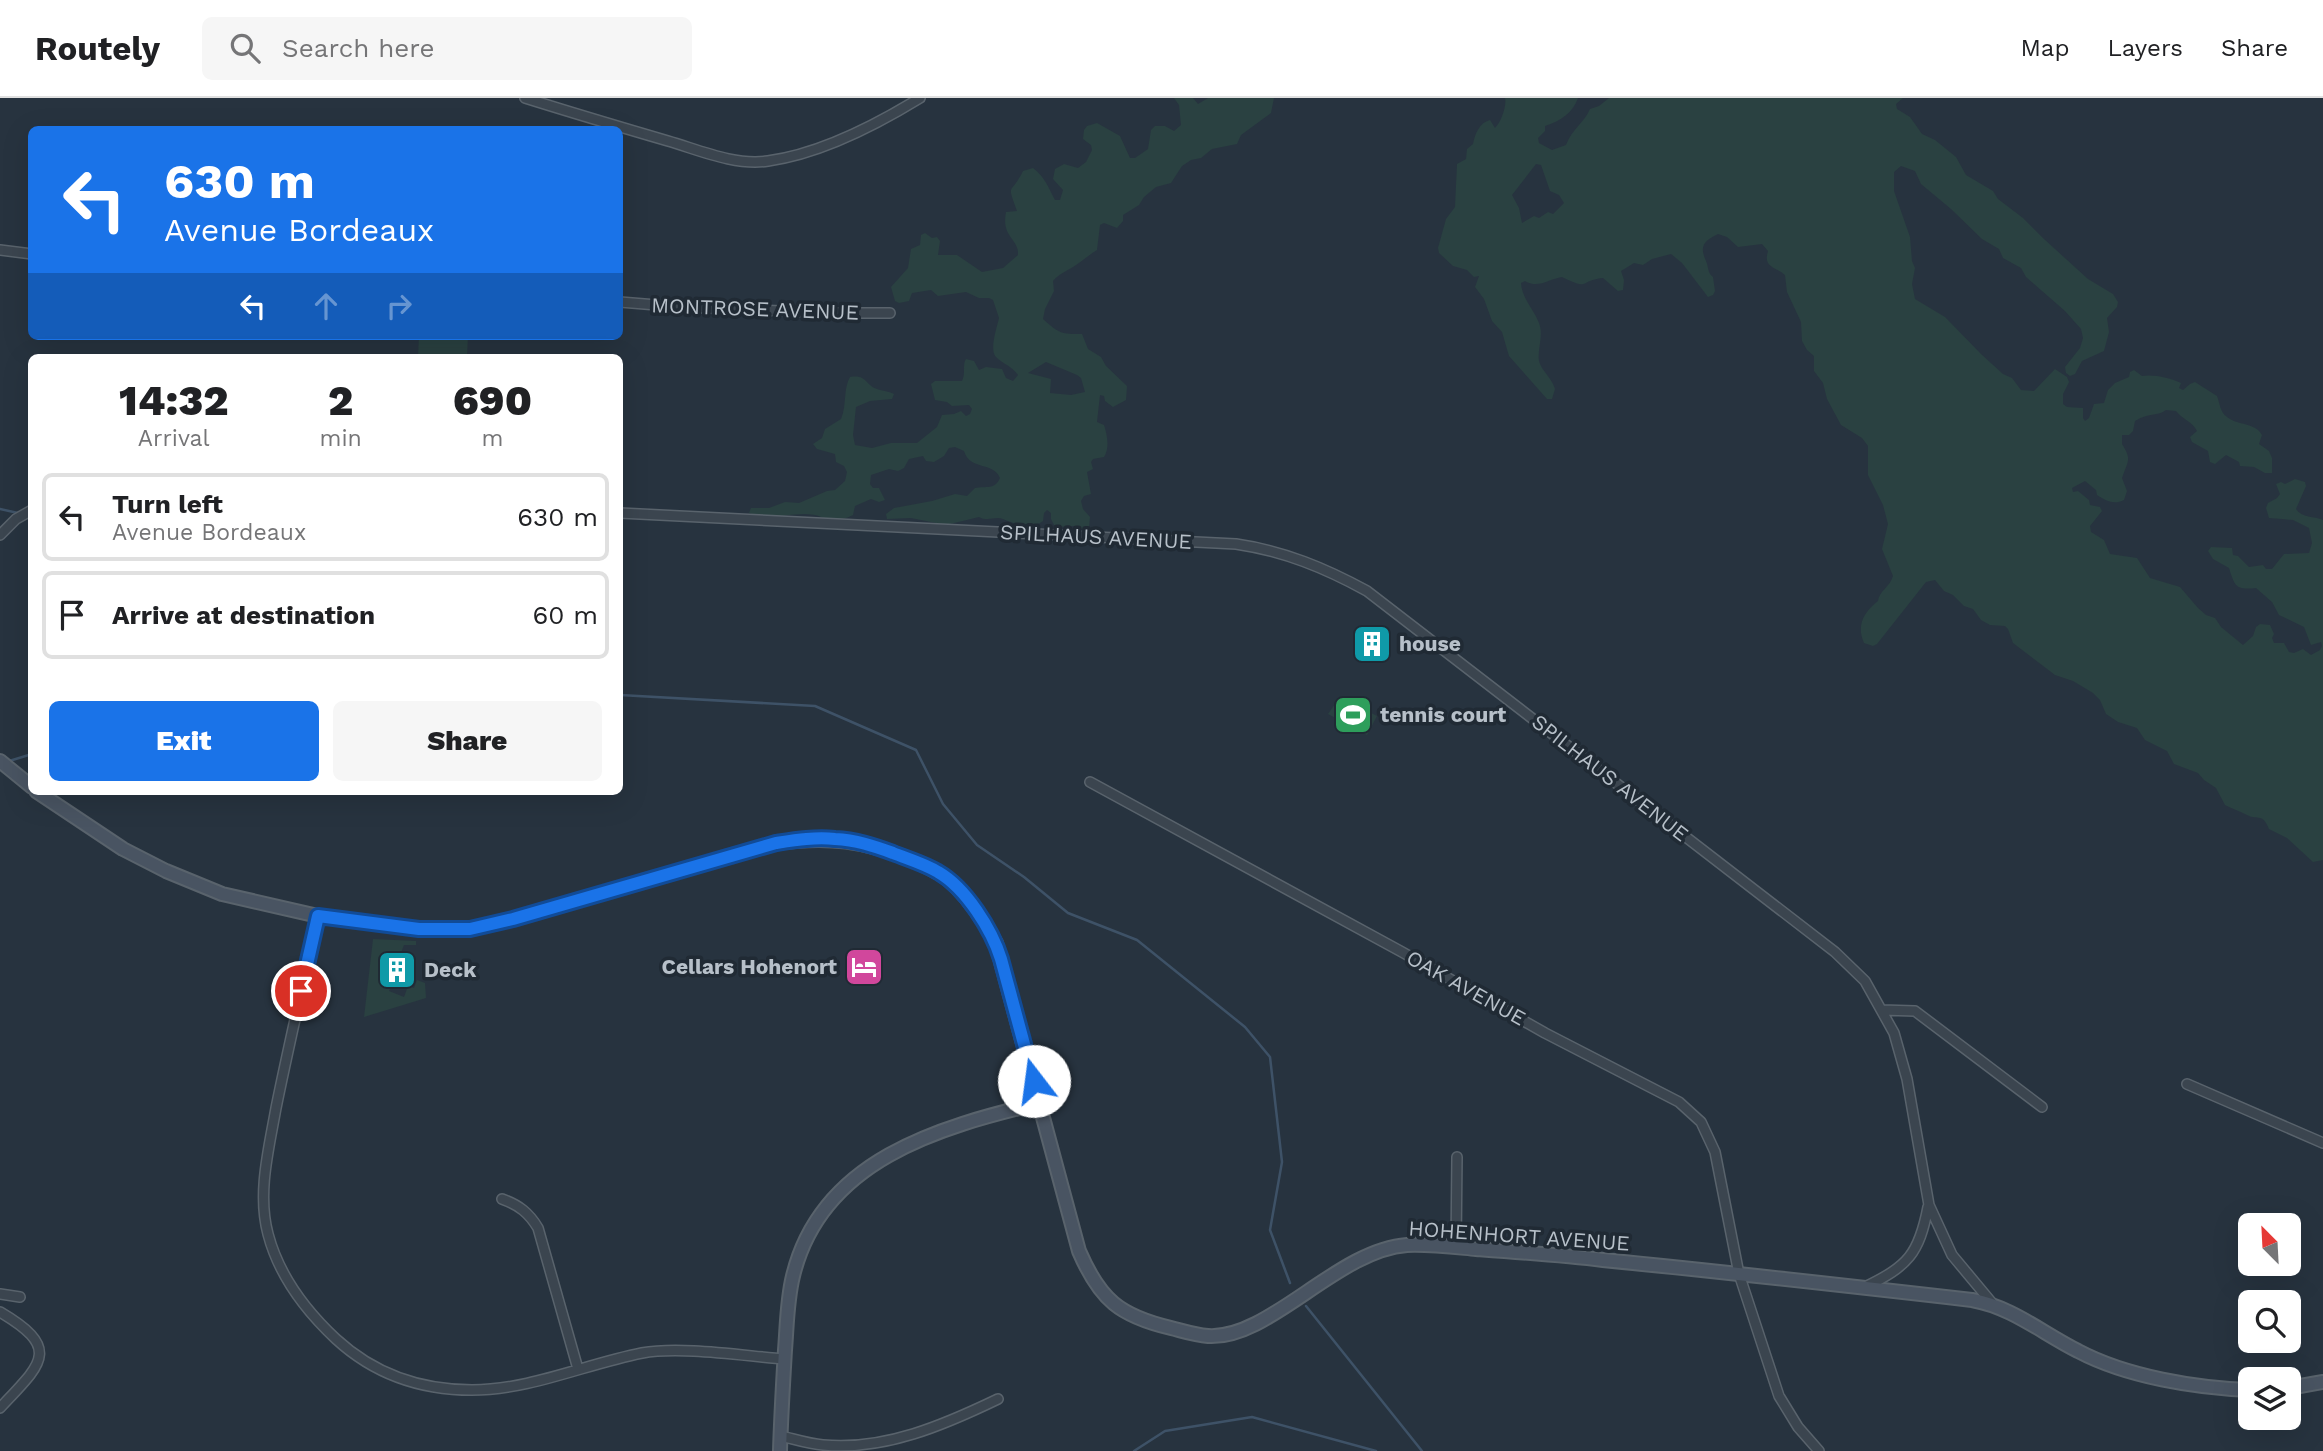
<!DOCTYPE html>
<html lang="en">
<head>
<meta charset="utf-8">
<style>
  body { margin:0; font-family:"Work Sans",sans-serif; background:#f6f6f6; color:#202124; height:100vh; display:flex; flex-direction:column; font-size:26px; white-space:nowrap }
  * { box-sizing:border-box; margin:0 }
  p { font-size:23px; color:#757577 }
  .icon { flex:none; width:38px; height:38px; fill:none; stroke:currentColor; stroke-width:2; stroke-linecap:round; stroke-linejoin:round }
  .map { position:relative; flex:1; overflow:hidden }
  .side { position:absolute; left:28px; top:256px; width:595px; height:441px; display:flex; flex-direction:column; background:#fff; border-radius:10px; box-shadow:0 7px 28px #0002 }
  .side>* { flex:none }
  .banner { position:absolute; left:28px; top:28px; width:595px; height:214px; border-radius:10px; box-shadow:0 7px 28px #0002; background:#1a73e8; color:#fff; overflow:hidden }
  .needle { width:46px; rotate:336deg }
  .tools { position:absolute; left:2238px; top:1115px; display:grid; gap:14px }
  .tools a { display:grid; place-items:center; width:63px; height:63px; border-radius:10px; background:#fff; box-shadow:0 7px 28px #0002; font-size:35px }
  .pin { position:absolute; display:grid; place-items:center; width:60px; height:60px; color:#fff; margin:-30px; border:4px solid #fff; border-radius:50%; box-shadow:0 2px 7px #0007 }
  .me { position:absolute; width:77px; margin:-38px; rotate:345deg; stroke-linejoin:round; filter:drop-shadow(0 0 5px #0008) }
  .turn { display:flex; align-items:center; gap:24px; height:147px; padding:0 21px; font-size:32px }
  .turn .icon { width:91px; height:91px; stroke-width:2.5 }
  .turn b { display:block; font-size:49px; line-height:60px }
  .lanes { display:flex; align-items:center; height:66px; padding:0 21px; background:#0003; justify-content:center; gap:35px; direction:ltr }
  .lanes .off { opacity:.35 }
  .eta { display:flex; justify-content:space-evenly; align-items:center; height:119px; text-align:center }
  .eta b { font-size:42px; font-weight:800; line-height:49px }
  .button { display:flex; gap:14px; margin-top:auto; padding:14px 21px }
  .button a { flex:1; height:80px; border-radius:10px; background:#1a73e8; color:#fff; font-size:28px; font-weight:800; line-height:80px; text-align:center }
  .button a+a { background:#f6f6f6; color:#202124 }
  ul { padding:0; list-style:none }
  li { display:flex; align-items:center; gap:21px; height:88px; margin:0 14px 10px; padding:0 7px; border:4px solid #e0e0e0; border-radius:10px }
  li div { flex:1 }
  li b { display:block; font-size:26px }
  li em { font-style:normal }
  header { display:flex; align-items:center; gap:42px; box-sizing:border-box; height:98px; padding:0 35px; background:#fff; border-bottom:2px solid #e0e0e0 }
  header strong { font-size:33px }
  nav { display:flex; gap:38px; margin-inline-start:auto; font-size:24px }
  .search { width:490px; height:63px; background:#f6f6f6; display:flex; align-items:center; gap:18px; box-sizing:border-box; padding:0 24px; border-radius:10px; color:#757577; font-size:26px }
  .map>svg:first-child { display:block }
  .green { fill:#2a4141; fill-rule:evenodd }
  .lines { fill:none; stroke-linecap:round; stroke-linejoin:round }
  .stream { stroke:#3e5267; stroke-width:2.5 }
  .street-casing { stroke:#59636c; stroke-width:12 }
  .secondary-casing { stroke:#59636c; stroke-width:16 }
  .street { stroke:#3b454f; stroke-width:9 }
  .secondary { stroke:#495462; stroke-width:12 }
  .route-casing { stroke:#114b97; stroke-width:18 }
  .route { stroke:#1a73e8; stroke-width:12 }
  .labels { text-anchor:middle; stroke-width:7; stroke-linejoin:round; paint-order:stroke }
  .street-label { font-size:21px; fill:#b7c0c9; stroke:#202a34 }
  .poi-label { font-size:21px; font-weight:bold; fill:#b7c0c9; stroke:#202a34; text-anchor:start }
</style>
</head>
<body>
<header>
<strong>Routely</strong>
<div class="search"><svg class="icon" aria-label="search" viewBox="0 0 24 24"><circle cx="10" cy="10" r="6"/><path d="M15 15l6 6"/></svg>Search here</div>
<nav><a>Map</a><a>Layers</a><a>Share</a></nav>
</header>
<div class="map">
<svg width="2323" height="1353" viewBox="0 0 2323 1353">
  <rect width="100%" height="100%" fill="#27333f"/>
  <path class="green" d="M1174 0H1193L1198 6 1208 0H1274L1271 15 1241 37 1237 46 1212 51 1201 60 1191 62 1182 68 1171 85 1156 89 1144 99 1139 107 1123 117V123L1117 130 1104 125 1100 127 1097 152C1089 157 1081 164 1073 169 1065 174 1059 176 1053 183L1054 193 1045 211 1043 221C1060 236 1061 236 1082 236L1088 251 1101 259 1106 268 1127 288 1126 302 1113 309 1105 303 1104 298 1100 297 1097 324 1104 327C1107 336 1110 350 1104 359L1093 361 1091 364 1093 371 1087 374 1091 396 1084 398 1081 403 1083 411 1090 419 1089 430 1084 432 1075 428 1055 429 1051 421V415L1047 412 1044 415 1043 423C1031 432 1015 426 1003 421 995 418 988 424 979 419L946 427 911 420 887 421 886 416 894 410 932 403 955 396 967 398 975 390C986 388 995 392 1000 380 993 363 970 373 964 353L955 349 949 350 944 358 934 364 926 363 923 358 909 361 904 370 898 373 889 371 871 377 870 386 873 390H879L885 402 879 404 871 401 855 408 853 417C846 421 839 422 831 422 825 422 821 418 815 417 792 413 772 424 749 415L751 410H769L785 404 799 405 827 393 835 392 845 383 847 374 844 368 836 364 835 356 817 351 813 346 822 340 825 331 841 321C847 307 843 291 850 279 867 276 865 287 877 291 883 293 888 293 894 296L892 301 870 303 856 309 853 337 855 347 872 350 891 345H917L937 329 942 317 954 316 961 313 966 318 970 316 972 311 969 307 952 308 947 304 935 302 931 286 935 283H962C966 275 962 267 966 261L974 263 979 272 986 269 1002 271 1006 280 1013 283 1018 277C1012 268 1003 266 996 259 989 252 997 229 999 220L993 202 989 200H979L966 194 938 198 931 192 912 195 909 203 899 205 895 203 891 189 908 170 911 151 920 147 921 137 925 135 932 140 937 139 940 143 938 157H957L982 174 1003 170 1018 157C1019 140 1001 140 1006 114L1017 113C1006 83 1011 98 1023 73L1033 70C1045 79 1048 89 1055 102H1060L1063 92 1053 81 1055 71 1064 66 1078 70 1086 64 1092 52 1091 47 1083 41 1084 32 1087 28 1097 25 1120 38 1130 60H1135L1148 51 1151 32 1155 28H1165L1174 33 1181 27 1179 7ZM1046 264 1077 277 1081 280 1085 294 1071 297 1050 295 1051 281 1028 275Z
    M1505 0H1578C1573 15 1560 23 1545 28V33L1538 40 1539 45 1552 52 1566 47C1572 31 1584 25 1590 11L1599 8 1609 0H1903L1896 6 1897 11 1910 19 1922 36 1935 42 1956 59 1966 77 1993 93 1998 101 2023 120 2044 141 2088 181 2113 196 2118 204 2117 209 2107 220 2109 234 2104 253 2082 263 2075 276 2070 278 2066 275 2065 269 2080 250 2083 240 2081 231 2065 213 2026 179 2021 170 2003 160 1999 151 1982 141 1951 111 1921 86 1915 73 1901 68 1894 74V93L1910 139 1912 163 1915 170 1912 186 1915 201 1945 219 1981 256 2003 276 2012 280 2021 292 2034 293 2055 271 2067 279 2069 284 2063 296V306L2067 309 2083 310V320L2085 323 2089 320 2094 306 2104 305 2108 292 2115 285 2129 279 2130 274 2134 272 2142 278C2154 276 2170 280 2181 285L2179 290 2183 292 2190 286 2195 284 2217 298C2220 306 2220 314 2227 319 2238 328 2255 324 2262 337L2259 346 2269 353 2272 360V375H2265L2254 369 2240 368 2239 364 2226 357 2215 366 2210 364 2208 353 2192 344 2190 339 2197 333C2193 324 2182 321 2176 313L2166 312C2159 318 2147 315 2135 323L2133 333 2129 337H2122V346C2132 362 2128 362 2122 380L2127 393 2124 402C2114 407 2106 403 2097 397L2096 392 2085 383 2072 390 2073 394 2078 393 2089 402 2090 407 2100 409 2102 413 2090 428 2091 434 2104 442 2110 456 2137 460 2150 480 2180 489 2198 510 2206 517 2215 520 2221 529 2243 547 2253 538 2256 529 2260 526 2270 527 2274 536 2272 540 2274 545H2284L2289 554 2294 555 2303 551 2311 557 2320 552 2322 548 2321 544 2311 547 2304 529 2279 517 2272 504 2256 490C2236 492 2235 489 2229 470L2213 461 2208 453 2211 449 2232 450 2233 457 2238 458 2249 469 2263 467 2266 471H2272L2284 456 2309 455 2312 445 2309 430 2293 422 2269 420 2266 410 2268 405 2277 400 2280 396 2276 386 2281 384 2285 386 2295 381 2305 384 2306 388 2296 411C2302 420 2314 418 2323 422V762L2313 764 2287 740 2269 731C2262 714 2259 723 2247 717 2239 713 2233 711 2225 707L2216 690 2204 682 2198 675 2174 666 2167 653 2145 642 2137 630 2118 624 2106 616 2100 602 2093 595 2073 583 2055 577 2013 545 2008 531 2005 528 1990 527 1981 522 1973 511 1964 508 1953 497 1944 493 1935 482 1926 484 1877 546 1873 548 1864 545C1856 527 1864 514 1878 503 1879 493 1890 489 1893 478L1882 451 1888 426 1883 407 1868 377V348L1862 340 1841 327 1827 301 1823 285 1814 273V258L1807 252 1802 243 1801 224 1787 194 1785 177C1775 168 1763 170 1768 153L1762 146 1738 149 1727 139 1718 136C1704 143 1699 148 1706 163 1709 170 1707 174 1713 179L1715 193 1713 197 1708 199 1682 165 1671 156 1652 161 1643 167 1634 165 1621 173 1624 182 1623 192 1618 193 1603 180C1577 183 1592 193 1562 179 1549 181 1538 191 1525 183L1521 185C1522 201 1534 211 1539 225 1544 238 1537 251 1539 263 1541 272 1552 280 1555 291L1552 301H1547L1509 258 1502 234 1492 223 1484 201 1475 189 1479 178 1474 179 1467 172 1453 168 1439 155 1438 150 1446 121 1455 109 1457 66 1466 61 1467 51 1473 46C1475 36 1479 25 1490 22L1495 30C1501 25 1507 7 1505 0ZM1536 66 1541 67 1550 93 1559 97 1564 105 1553 116 1548 114 1539 120 1534 118 1522 125 1519 110 1512 97Z
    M419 238H468L467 259 418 258Z
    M1340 599 1377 618 1367 637 1328 616Z
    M373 841 416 843V847H404L399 860H395L386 881 393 884 389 893 404 899 408 888 414 890 417 882 425 885 426 900 364 919Z"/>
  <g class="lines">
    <path class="stream" d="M0 411 18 415
      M620 597 815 608 916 652 943 706 977 747 1024 779 1068 815 1137 842 1245 929 1270 959 1282 1064 1270 1132 1290 1185
      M6 664 32 656
      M1306 1208 1422 1353
      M1134 1353 1165 1333 1252 1319 1376 1353"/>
    <defs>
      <path id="street" d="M525 0C573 15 620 29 668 43 699 52 735 68 768 63 820 56 876 27 920 0
        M0 152 32 156
        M620 204 681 209 833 215H890
        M620 415 1236 446C1284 453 1325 470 1367 493L1835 854 1865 883 1894 935 1907 981 1929 1107 1952 1157 1992 1205
        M0 437 16 421 32 412
        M1090 684 1402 854 1545 935 1679 1004 1701 1024 1715 1054 1739 1176 1779 1298 1798 1329 1819 1353
        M318 818C304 882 289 946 276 1010 269 1050 257 1095 268 1136 279 1178 305 1212 336 1241 374 1276 421 1292 472 1292 530 1292 586 1266 642 1255 681 1248 744 1258 785 1261
        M1882 912 1915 913 2042 1009
        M2187 986 2323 1045
        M502 1101C519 1107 529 1115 538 1130L578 1271
        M1456 1150 1457 1059
        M1865 1189C1908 1168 1919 1156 1928 1109
        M0 1196 20 1199
        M0 1214C63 1251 41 1266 0 1310
        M781 1338C794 1341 809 1346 823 1347 884 1353 944 1327 998 1301"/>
      <path id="secondary" d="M0 663 32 689
        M36 693 123 751 166 773 222 796 318 818 419 831H470L512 821 776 745C827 738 866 742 914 763 927 769 940 774 951 784 970 801 984 823 996 845L1079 1153C1100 1202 1120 1218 1171 1230 1183 1233 1195 1237 1208 1238 1269 1242 1337 1152 1407 1147 1430 1146 1454 1149 1476 1151 1518 1154 1561 1157 1603 1162 1726 1174 1849 1188 1972 1202 2012 1209 2042 1235 2078 1253 2127 1279 2196 1290 2250 1292
        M2289 1290 2323 1284
        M780 1353C781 1319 783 1286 785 1252 787 1227 787 1202 793 1178 821 1062 939 1029 1040 1005"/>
    </defs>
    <use href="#street" class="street-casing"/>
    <use href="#secondary" class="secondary-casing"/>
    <use href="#street" class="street"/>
    <use href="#secondary" class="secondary"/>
  </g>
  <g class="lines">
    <defs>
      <path id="route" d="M301 893 318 818 419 831H470L513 821 776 745C796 742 815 739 835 741 856 742 874 748 893 755 908 761 925 766 938 774 966 790 992 832 1001 861L1034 983"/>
    </defs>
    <use href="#route" class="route-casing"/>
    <use href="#route" class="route"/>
  </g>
  <defs>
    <symbol id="building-square" viewBox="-11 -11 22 22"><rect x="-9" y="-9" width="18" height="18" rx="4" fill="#0f9aa8" stroke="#202a34"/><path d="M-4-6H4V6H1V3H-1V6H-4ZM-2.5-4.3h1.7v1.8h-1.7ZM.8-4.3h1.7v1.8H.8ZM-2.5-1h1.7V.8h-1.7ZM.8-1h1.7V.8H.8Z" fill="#fff"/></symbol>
    <symbol id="stadium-square" viewBox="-11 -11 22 22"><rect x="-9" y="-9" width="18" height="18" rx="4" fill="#2e9e5b" stroke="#202a34"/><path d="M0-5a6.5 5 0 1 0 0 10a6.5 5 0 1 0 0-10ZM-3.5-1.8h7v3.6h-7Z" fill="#fff"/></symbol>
    <symbol id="hotel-square" viewBox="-11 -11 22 22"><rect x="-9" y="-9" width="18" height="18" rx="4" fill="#d1479c" stroke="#202a34"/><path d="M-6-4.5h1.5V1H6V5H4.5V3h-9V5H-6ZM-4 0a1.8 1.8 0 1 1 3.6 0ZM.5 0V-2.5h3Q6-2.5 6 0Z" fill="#fff"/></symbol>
  </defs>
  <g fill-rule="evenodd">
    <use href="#building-square" x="1350" y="524" width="44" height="44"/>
    <use href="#stadium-square" x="1331" y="595" width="44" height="44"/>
    <use href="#hotel-square" x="842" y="847" width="44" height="44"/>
    <use href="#building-square" x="375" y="850" width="44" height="44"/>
  </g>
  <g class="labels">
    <g class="street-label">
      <text transform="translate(755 211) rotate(2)" y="7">MONTROSE AVENUE</text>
      <text transform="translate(1096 439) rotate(3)" y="7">SPILHAUS AVENUE</text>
      <text transform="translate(1610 680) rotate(38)" y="7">SPILHAUS AVENUE</text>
      <text transform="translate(1466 890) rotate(29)" y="7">OAK AVENUE</text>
      <text transform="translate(1519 1138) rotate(4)" y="7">HOHENHORT AVENUE</text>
    </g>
    <g class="poi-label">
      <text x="1399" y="553">house</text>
      <text x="1380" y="624">tennis court</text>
      <text x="837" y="876" text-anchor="end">Cellars Hohenort</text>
      <text x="424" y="879">Deck</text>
    </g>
  </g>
</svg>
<div class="tools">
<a><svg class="needle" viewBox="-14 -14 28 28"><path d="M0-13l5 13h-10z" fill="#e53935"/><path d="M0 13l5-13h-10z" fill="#757577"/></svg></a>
<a><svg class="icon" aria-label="search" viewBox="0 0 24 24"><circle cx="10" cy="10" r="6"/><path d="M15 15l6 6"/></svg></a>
<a><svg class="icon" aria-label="layers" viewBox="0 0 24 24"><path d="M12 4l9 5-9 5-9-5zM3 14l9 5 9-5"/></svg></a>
</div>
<div class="pin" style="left:301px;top:893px;background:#d93025"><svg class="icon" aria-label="arrive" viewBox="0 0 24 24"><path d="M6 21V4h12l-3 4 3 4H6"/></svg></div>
<svg class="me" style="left:1034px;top:983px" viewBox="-20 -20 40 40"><circle r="19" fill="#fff"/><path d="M0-13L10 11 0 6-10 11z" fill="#1a73e8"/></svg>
<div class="banner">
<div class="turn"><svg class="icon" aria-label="left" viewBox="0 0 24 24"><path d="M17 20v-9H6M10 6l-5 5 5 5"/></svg><div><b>630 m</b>Avenue Bordeaux</div></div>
<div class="lanes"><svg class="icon" aria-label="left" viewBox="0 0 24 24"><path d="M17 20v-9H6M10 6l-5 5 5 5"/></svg><svg class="icon off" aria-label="ahead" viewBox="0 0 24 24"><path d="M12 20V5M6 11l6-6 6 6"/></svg><svg class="icon off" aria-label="right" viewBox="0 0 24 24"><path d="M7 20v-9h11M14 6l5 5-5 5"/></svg></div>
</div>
<section class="side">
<div class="eta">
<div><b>14:32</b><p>Arrival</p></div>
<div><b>2</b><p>min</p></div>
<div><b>690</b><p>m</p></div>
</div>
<ul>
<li><svg class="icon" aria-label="left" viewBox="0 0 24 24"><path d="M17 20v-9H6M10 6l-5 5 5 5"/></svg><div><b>Turn left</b><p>Avenue Bordeaux</p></div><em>630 m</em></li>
<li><svg class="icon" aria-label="arrive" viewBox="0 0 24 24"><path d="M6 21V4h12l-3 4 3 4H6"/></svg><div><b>Arrive at destination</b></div><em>60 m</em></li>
</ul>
<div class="button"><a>Exit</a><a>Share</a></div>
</section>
</div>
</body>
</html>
